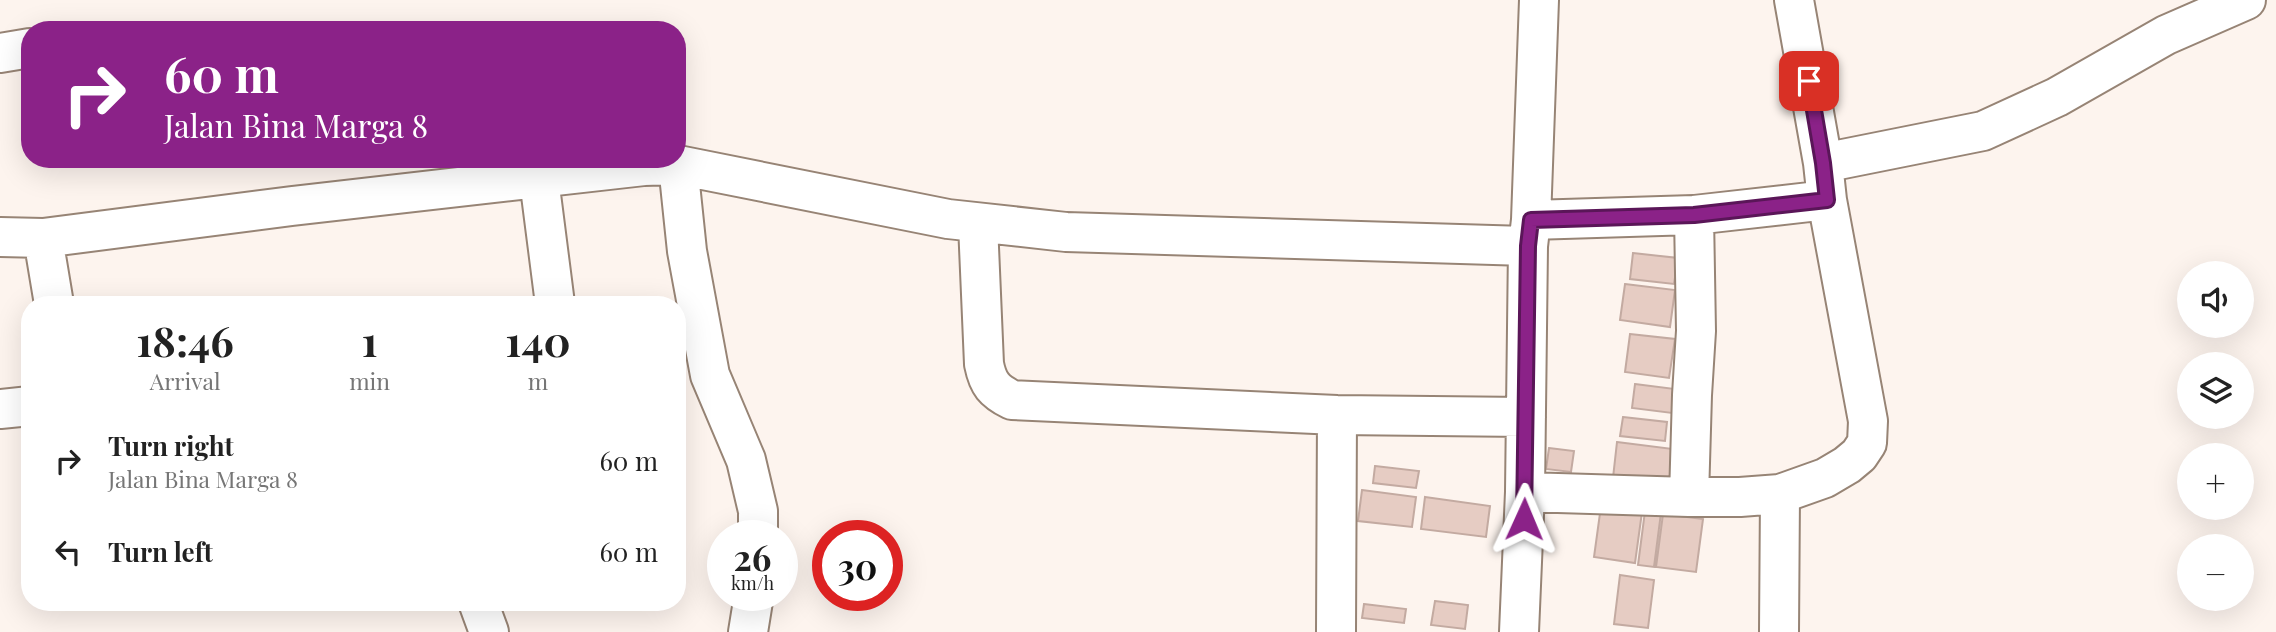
<!DOCTYPE html>
<html lang="en">
<head>
<meta charset="utf-8">
<style>
  body { margin:0; font-family:"Playfair Display",serif; background:#f6f6f6; color:#222; height:100vh; display:flex; flex-direction:column; font-size:26px; white-space:nowrap }
  * { box-sizing:border-box; margin:0 }
  p { font-size:23px; color:#767676 }
  .icon { flex:none; width:38px; height:38px; fill:none; stroke:currentColor; stroke-width:2; stroke-linecap:round; stroke-linejoin:round }
  .map { position:relative; flex:1; overflow:hidden }
  .panel { position:absolute; left:21px; top:296px; width:665px; height:315px; display:flex; flex-direction:column; background:#fff; border-radius:28px; box-shadow:0 7px 28px #0002 }
  .panel>* { flex:none }
  .banner { position:absolute; left:21px; top:21px; width:665px; height:147px; border-radius:28px; box-shadow:0 7px 28px #0002; background:#8b2288; color:#fff; overflow:hidden }
  .tools { position:absolute; left:2177px; top:261px; display:grid; gap:14px }
  .tools a { display:grid; place-items:center; width:77px; height:77px; border-radius:50%; background:#fff; box-shadow:0 7px 28px #0002; font-size:35px }
  .speed { position:absolute; left:707px; top:520px; display:flex; gap:14px; font-size:35px; font-weight:700; text-align:center }
  .speed>* { display:grid; place-content:center; width:91px; height:91px; border-radius:50%; background:#fff; box-shadow:0 7px 28px #0002; line-height:1 }
  .speed small { font-size:18px; font-weight:400 }
  .speed .limit { border:10px solid #d22; background:#fff; color:#111 }
  .pin { position:absolute; display:grid; place-items:center; width:60px; height:60px; color:#fff; margin:-30px; border-radius:14px; box-shadow:0 4px 10px #0006 }
  .me { position:absolute; width:77px; margin:-38px; rotate:1deg; stroke-linejoin:round; filter:drop-shadow(0 0 5px #0008) }
  .turn { display:flex; align-items:center; gap:24px; height:147px; padding:0 28px; font-size:32px }
  .turn .icon { width:91px; height:91px; stroke-width:2.5 }
  .turn b { display:block; font-size:49px; line-height:60px }
  .eta { display:flex; justify-content:space-evenly; align-items:center; height:119px; text-align:center }
  .eta b { font-size:42px; font-weight:700; line-height:49px }
  ul { padding:0; list-style:none }
  li { display:flex; align-items:center; gap:21px; height:91px; padding:0 28px }
  li div { flex:1 }
  li b { display:block; font-size:26px }
  li em { font-style:normal }
  .map>svg:first-child { display:block }
  .building { fill:#e6ccc3; stroke:#c3aaa1; stroke-width:2 }
  .lines { fill:none; stroke-linecap:round; stroke-linejoin:round }
  .minor-casing { stroke:#978475; stroke-width:42 }
  .minor { stroke:#fff; stroke-width:38 }
  .route-casing { stroke:#5a1658; stroke-width:18 }
  .route { stroke:#8b2288; stroke-width:12 }
</style>
</head>
<body>
<div class="map">
<svg width="2276" height="632" viewBox="0 0 2276 632">
  <rect width="100%" height="100%" fill="#fdf4ee"/>
  <path class="building" d="M1633 253 1678 258 1674 284 1630 279Z
    M1625 284 1675 290 1670 327 1620 320Z
    M1630 334 1675 339 1669 378 1625 372Z
    M1635 384 1675 389 1672 413 1632 408Z
    M1623 417 1667 422 1665 441 1620 436Z
    M1617 442 1681 450 1676 486 1613 478Z
    M1549 448 1574 451 1571 472 1546 469Z
    M1375 466 1419 471 1416 488 1373 483Z
    M1362 490 1416 497 1412 527 1358 521Z
    M1425 497 1490 506 1486 537 1421 529Z
    M1601 506 1642 512 1635 563 1594 557Z
    M1645 511 1661 513 1654 567 1638 565Z
    M1663 514 1703 519 1696 572 1656 567Z
    M1620 575 1654 580 1648 628 1614 624Z
    M1435 601 1468 605 1465 629 1431 625Z
    M1364 604 1406 609 1404 623 1362 618Z"/>
  <g class="lines">
    <defs>
      <path id="minor" d="M0 53 30 48
        M1823 163 1983 131 2057 97 2166 35 2246 0
        M678 165 687 251 710 375 746 460 758 511V536
        M539 179 555 304
        M1531 220 1694 215 1827 200
        M978 224 984 364C988 384 994 391 1012 400L1337 415 1526 417
        M0 237 43 238 292 206 644 166 678 165 948 219 1066 232 1528 246
        M43 238 54 304
        M0 409 30 406
        M1525 492 1689 497H1740L1780 494 1825 478 1847 465 1859 455 1867 443 1868 421 1827 200 1823 163 1794 0
        M1689 497 1692 395 1696 331 1694 215
        M478 602 489 632
        M748 632 754 595
        M1336 632 1337 415
        M1519 632 1525 492 1528 246 1531 220 1539 0
        M1779 632 1780 494"/>
    </defs>
    <use href="#minor" class="minor-casing"/>
    <use href="#minor" class="minor"/>
  </g>
  <g class="lines">
    <defs>
      <path id="route" d="M1524 519 1528 246 1531 220 1694 215 1827 200 1823 163 1809 81"/>
    </defs>
    <use href="#route" class="route-casing"/>
    <use href="#route" class="route"/>
  </g>
</svg>
<div class="tools">
<a><svg class="icon" aria-label="sound" viewBox="0 0 24 24"><path d="M4 9h4l5-4v14l-5-4H4zM17 9q2 3 0 6"/></svg></a>
<a><svg class="icon" aria-label="layers" viewBox="0 0 24 24"><path d="M12 4l9 5-9 5-9-5zM3 14l9 5 9-5"/></svg></a>
<a>+</a>
<a>−</a>
</div>
<div class="speed"><div>26<small>km/h</small></div><div class="limit">30</div></div>
<div class="pin" style="left:1809px;top:81px;background:#d93025"><svg class="icon" aria-label="arrive" viewBox="0 0 24 24"><path d="M6 21V4h12l-3 4 3 4H6"/></svg></div>
<svg class="me" style="left:1524px;top:519px" viewBox="-20 -20 40 40"><path d="M0-17L14 15 0 8-14 15z" fill="#8b2288" stroke="#fff" stroke-width="4"/></svg>
<div class="banner">
<div class="turn"><svg class="icon" aria-label="right" viewBox="0 0 24 24"><path d="M7 20v-9h11M14 6l5 5-5 5"/></svg><div><b>60 m</b>Jalan Bina Marga 8</div></div>
</div>
<section class="panel">
<div class="eta">
<div><b>18:46</b><p>Arrival</p></div>
<div><b>1</b><p>min</p></div>
<div><b>140</b><p>m</p></div>
</div>
<ul>
<li><svg class="icon" aria-label="right" viewBox="0 0 24 24"><path d="M7 20v-9h11M14 6l5 5-5 5"/></svg><div><b>Turn right</b><p>Jalan Bina Marga 8</p></div><em>60 m</em></li>
<li><svg class="icon" aria-label="left" viewBox="0 0 24 24"><path d="M17 20v-9H6M10 6l-5 5 5 5"/></svg><div><b>Turn left</b></div><em>60 m</em></li>
</ul>
</section>
</div>
</body>
</html>
